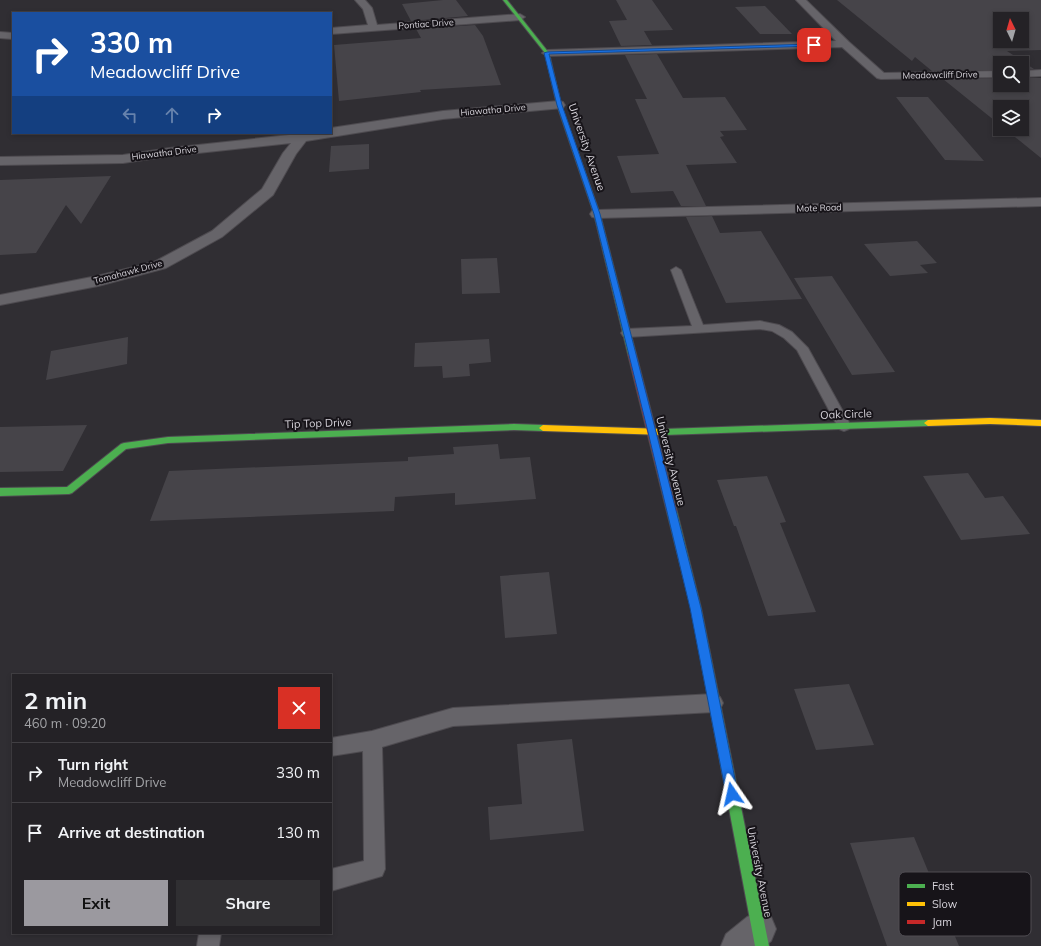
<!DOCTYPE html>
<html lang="en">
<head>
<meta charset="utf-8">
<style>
  body { margin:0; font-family:Mulish,sans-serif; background:#302f32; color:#f1f3f6; height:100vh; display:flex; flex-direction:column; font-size:15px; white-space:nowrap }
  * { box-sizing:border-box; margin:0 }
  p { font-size:13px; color:#a3a4a7 }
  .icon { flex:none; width:22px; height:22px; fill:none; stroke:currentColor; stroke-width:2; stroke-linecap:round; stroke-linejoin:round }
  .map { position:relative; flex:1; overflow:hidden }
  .sheet { position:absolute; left:12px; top:674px; width:320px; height:260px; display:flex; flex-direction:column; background:#242226; border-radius:0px; box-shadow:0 2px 6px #0003,0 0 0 1px #413f43 }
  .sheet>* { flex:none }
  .hud { position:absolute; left:12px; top:12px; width:320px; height:122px; border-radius:0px; box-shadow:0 2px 6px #0003,0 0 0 1px #413f43; background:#1a4fa0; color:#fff; overflow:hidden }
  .needle { width:26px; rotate:355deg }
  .tools { position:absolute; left:993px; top:12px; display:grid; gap:8px }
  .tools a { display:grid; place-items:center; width:36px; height:36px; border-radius:0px; background:#242226; box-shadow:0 2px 6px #0003,0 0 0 1px #413f43; font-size:20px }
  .pin { position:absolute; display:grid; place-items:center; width:34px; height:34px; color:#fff; margin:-17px; border-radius:8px; box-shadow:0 2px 6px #0006 }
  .me { position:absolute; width:44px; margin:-22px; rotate:349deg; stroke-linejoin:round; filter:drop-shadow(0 0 3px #0008) }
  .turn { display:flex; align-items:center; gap:14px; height:84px; padding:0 12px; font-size:18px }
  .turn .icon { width:52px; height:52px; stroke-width:2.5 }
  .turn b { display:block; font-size:28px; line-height:34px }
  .lanes { display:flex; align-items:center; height:38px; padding:0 12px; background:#0003; justify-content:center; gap:20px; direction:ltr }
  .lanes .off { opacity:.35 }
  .round { display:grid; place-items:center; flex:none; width:42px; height:42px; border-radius:0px; background:#302f32 }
  .headline { display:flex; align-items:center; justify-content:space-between; height:68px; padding:0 12px }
  h1 { font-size:24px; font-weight:700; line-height:30px }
  .cta { display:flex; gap:8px; margin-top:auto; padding:8px 12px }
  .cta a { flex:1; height:46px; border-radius:0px; background:#9b999f; color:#111; font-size:16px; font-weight:700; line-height:46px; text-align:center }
  .cta a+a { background:#302f32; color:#f1f3f6 }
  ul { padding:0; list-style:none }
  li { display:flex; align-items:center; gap:12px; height:60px; padding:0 12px; border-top:1px solid #413f43 }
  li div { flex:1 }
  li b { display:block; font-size:15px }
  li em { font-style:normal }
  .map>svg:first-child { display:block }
  .building { fill:#464449; fill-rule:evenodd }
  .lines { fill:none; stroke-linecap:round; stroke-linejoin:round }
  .lane-casing { stroke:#4e4b50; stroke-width:2 }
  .street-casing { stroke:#4e4b50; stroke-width:2 }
  .fast-casing { stroke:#4e4b50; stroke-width:2 }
  .slow-casing { stroke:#4e4b50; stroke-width:2 }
  .jam-casing { stroke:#4e4b50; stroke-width:2 }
  .lane { fill:#666469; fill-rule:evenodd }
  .street { fill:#666469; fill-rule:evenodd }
  .fast { fill:#4caf50; fill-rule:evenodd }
  .slow { fill:#ffc107; fill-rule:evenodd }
  .jam { fill:#c62828; fill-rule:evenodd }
  .route { fill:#1a73e8; stroke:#114b97 }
  .labels { text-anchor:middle; stroke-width:4; stroke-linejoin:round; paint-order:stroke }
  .far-street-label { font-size:9px; fill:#d5d2d9; stroke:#171419 }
  .street-label { font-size:11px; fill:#d5d2d9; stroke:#171419 }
  .key { fill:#171419; stroke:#504d53; stroke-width:1 }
  .key-label { font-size:11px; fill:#d5d2d9 }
</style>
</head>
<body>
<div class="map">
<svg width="1041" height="946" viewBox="0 0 1041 946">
  <rect width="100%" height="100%" fill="#302e33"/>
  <path class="building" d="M443 0H456L468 16 411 21 402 4Z
    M616 0H652L673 30 644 31 652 45 621 46 609 21 627 20Z
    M837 0H1041V50L1007 51 1034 69 1022 70V63H1000V70L932 71 915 57 912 61ZM1000 19H1022V41H1000Z
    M765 6 792 34H760L735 7Z
    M475 25 483 36 501 85 420 90 421 92 339 101 334 45 421 38 416 29Z
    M657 54 683 98 725 97 747 130 720 131 724 136 720 137 737 163 686 165 706 206H681L673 191 631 193 617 156 659 154 635 99H647L625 55Z
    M1000 78V85H1022V78H1041V158L1005 129H1022V107H1000V125L943 79Z
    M896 97H928L984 161 945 160Z
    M369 144V169L329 172 331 146Z
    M111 176 81 224 66 205 36 253 0 255V180Z
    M712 216 720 233 761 231 802 299 726 303 686 217Z
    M917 241 937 263 920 265 928 273 890 276 864 244Z
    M497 258 500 293 462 294 461 259Z
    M832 276 895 372 852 375 794 278Z
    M128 337 127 364 46 380 51 351Z
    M489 339 491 362 469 364 470 376 443 378 442 366 414 367 415 343Z
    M87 425 63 471 0 472V427Z
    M498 444 500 459 530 457 536 499 455 505V493L395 497 394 511 150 521 169 471 408 461V457L454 454 453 447Z
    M968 473 985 498 1003 496 1030 534 961 540 923 476Z
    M767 476 786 522 780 523 816 612 768 616 736 526H734L717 480Z
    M549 572 557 634 505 638 500 576Z
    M849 684 874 745 816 750 794 689Z
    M572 739 584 831 490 840 488 807 522 804 517 744Z
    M914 837 959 946H887L850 843Z"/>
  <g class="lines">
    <defs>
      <path id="lane" d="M676 267 681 270 703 325 760 321 779 325 792 332 808 348 851 426 849 429 844 431 839 429 797 350 784 338 772 331 760 329 627 337 623 336 621 333 623 330 627 329 692 326 671 270Z
        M714 694 720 697 723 703 720 709 714 712 453 726 382 747 385 869 382 876 331 891V869L364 861 363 751 331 756V738L372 731 453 708Z
        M199 933H221L219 946H197Z"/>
      <path id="street" d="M355 0H365L372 8 377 25 520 14 525 17 520 20 331 34V28L368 25 363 9Z
        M796 0H806L849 42 884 73 1000 71V77L881 79 877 78 842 47 547 56 542 53 547 50 836 41Z
        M0 32 13 33V39L0 38Z
        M1041 70V76L1022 77V71Z
        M559 101 563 102 565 105 563 108 443 119 306 141 296 154 273 195 222 237 166 268 98 286 0 305V295L97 276 154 262 212 231 262 189 283 153 291 143 170 156 123 163 0 165V157L123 155 170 148 308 133H331V128L443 111Z
        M1041 198V206L597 218 592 217 590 214 592 211 597 210Z
        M759 912 771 917 776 929 771 941 765 946H721L726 934 747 917Z"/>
      <path id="fast" d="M503 0H507L549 53 561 105 600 214 636 354 635 356H629L628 354 594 214 557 105 545 53Z
        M928 420 932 423 928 426 664 435 660 432 664 429Z
        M514 424 543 425 547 428 543 431 514 430 168 443 126 449 72 493 69 494 0 496V488L67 487 121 444 124 443 168 437Z
        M672 508 675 509 677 512 701 608 769 946H755L691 608 667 512 669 509Z"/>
      <path id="slow" d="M990 418 1041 420V426L990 424 928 426 924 423 928 420Z
        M543 425 664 429 668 432 664 435 543 431 539 428Z"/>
      <path id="jam" d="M629 352H635L636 354 677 512 675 515H669L667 512 628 354Z"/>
    </defs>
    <use href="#lane" class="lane-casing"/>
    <use href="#street" class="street-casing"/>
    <use href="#fast" class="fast-casing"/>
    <use href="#slow" class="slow-casing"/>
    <use href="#jam" class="jam-casing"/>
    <use href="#lane" class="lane"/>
    <use href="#street" class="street"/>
    <use href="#fast" class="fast"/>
    <use href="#slow" class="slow"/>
    <use href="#jam" class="jam"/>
  </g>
  <path class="route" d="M814 44 816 46 549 54 562 105 600 214 656 432 701 608 738 794 736 798 732 800 728 798 726 794 690 608 648 432 594 214 557 105 544 53 547 52Z"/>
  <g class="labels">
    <g class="far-street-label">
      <text transform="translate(426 24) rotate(-4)" y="3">Pontiac Drive</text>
      <text transform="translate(940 75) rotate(-1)" y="3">Meadowcliff Drive</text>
      <text transform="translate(493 110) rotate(-5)" y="3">Hiawatha Drive</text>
      <text transform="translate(164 153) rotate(-7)" y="3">Hiawatha Drive</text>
      <text transform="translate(819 208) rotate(-2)" y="3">Mote Road</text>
      <text transform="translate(128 272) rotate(-15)" y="3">Tomahawk Drive</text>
    </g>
    <g class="street-label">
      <text transform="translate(587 147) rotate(71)" y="4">University Avenue</text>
      <text transform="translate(846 414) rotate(-2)" y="4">Oak Circle</text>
      <text transform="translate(318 423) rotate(-2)" y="4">Tip Top Drive</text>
      <text transform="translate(671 461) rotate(76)" y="4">University Avenue</text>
      <text transform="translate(760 872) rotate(79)" y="4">University Avenue</text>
    </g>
  </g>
  <rect x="899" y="872" width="132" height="64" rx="6" class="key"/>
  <rect x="907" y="884" width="18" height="4" fill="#4caf50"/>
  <rect x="907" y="902" width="18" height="4" fill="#ffc107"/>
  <rect x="907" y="920" width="18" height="4" fill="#c62828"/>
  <g class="key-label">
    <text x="932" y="890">Fast</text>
    <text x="932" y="908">Slow</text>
    <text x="932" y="926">Jam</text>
  </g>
</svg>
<div class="tools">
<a><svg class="needle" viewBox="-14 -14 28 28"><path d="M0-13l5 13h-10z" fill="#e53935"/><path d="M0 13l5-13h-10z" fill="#a3a4a7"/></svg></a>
<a><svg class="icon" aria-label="search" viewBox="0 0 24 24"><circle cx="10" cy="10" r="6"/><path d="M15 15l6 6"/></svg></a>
<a><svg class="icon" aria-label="layers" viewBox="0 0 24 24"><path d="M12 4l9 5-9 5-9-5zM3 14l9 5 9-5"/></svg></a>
</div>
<div class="pin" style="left:814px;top:45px;background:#d93025"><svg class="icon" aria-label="arrive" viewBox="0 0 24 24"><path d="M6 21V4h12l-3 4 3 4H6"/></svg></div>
<svg class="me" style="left:732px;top:794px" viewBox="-20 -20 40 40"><path d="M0-17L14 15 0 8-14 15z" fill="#1a73e8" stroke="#fff" stroke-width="4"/></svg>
<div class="hud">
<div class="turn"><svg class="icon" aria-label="right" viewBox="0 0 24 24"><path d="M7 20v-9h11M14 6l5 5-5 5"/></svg><div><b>330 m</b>Meadowcliff Drive</div></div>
<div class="lanes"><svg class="icon off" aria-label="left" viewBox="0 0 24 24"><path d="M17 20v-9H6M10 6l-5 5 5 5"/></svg><svg class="icon off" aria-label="ahead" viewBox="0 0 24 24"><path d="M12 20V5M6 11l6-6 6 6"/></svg><svg class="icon" aria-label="right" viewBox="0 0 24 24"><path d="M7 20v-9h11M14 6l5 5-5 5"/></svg></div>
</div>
<section class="sheet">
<div class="headline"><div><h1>2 min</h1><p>460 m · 09:20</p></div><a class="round" style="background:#d93025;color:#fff"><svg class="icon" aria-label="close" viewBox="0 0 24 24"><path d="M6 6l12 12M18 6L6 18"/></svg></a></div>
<ul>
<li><svg class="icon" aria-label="right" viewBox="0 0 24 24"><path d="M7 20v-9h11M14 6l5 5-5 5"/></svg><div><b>Turn right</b><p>Meadowcliff Drive</p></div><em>330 m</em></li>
<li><svg class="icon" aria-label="arrive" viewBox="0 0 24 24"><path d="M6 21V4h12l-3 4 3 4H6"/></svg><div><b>Arrive at destination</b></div><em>130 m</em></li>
</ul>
<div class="cta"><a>Exit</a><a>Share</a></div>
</section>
</div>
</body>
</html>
